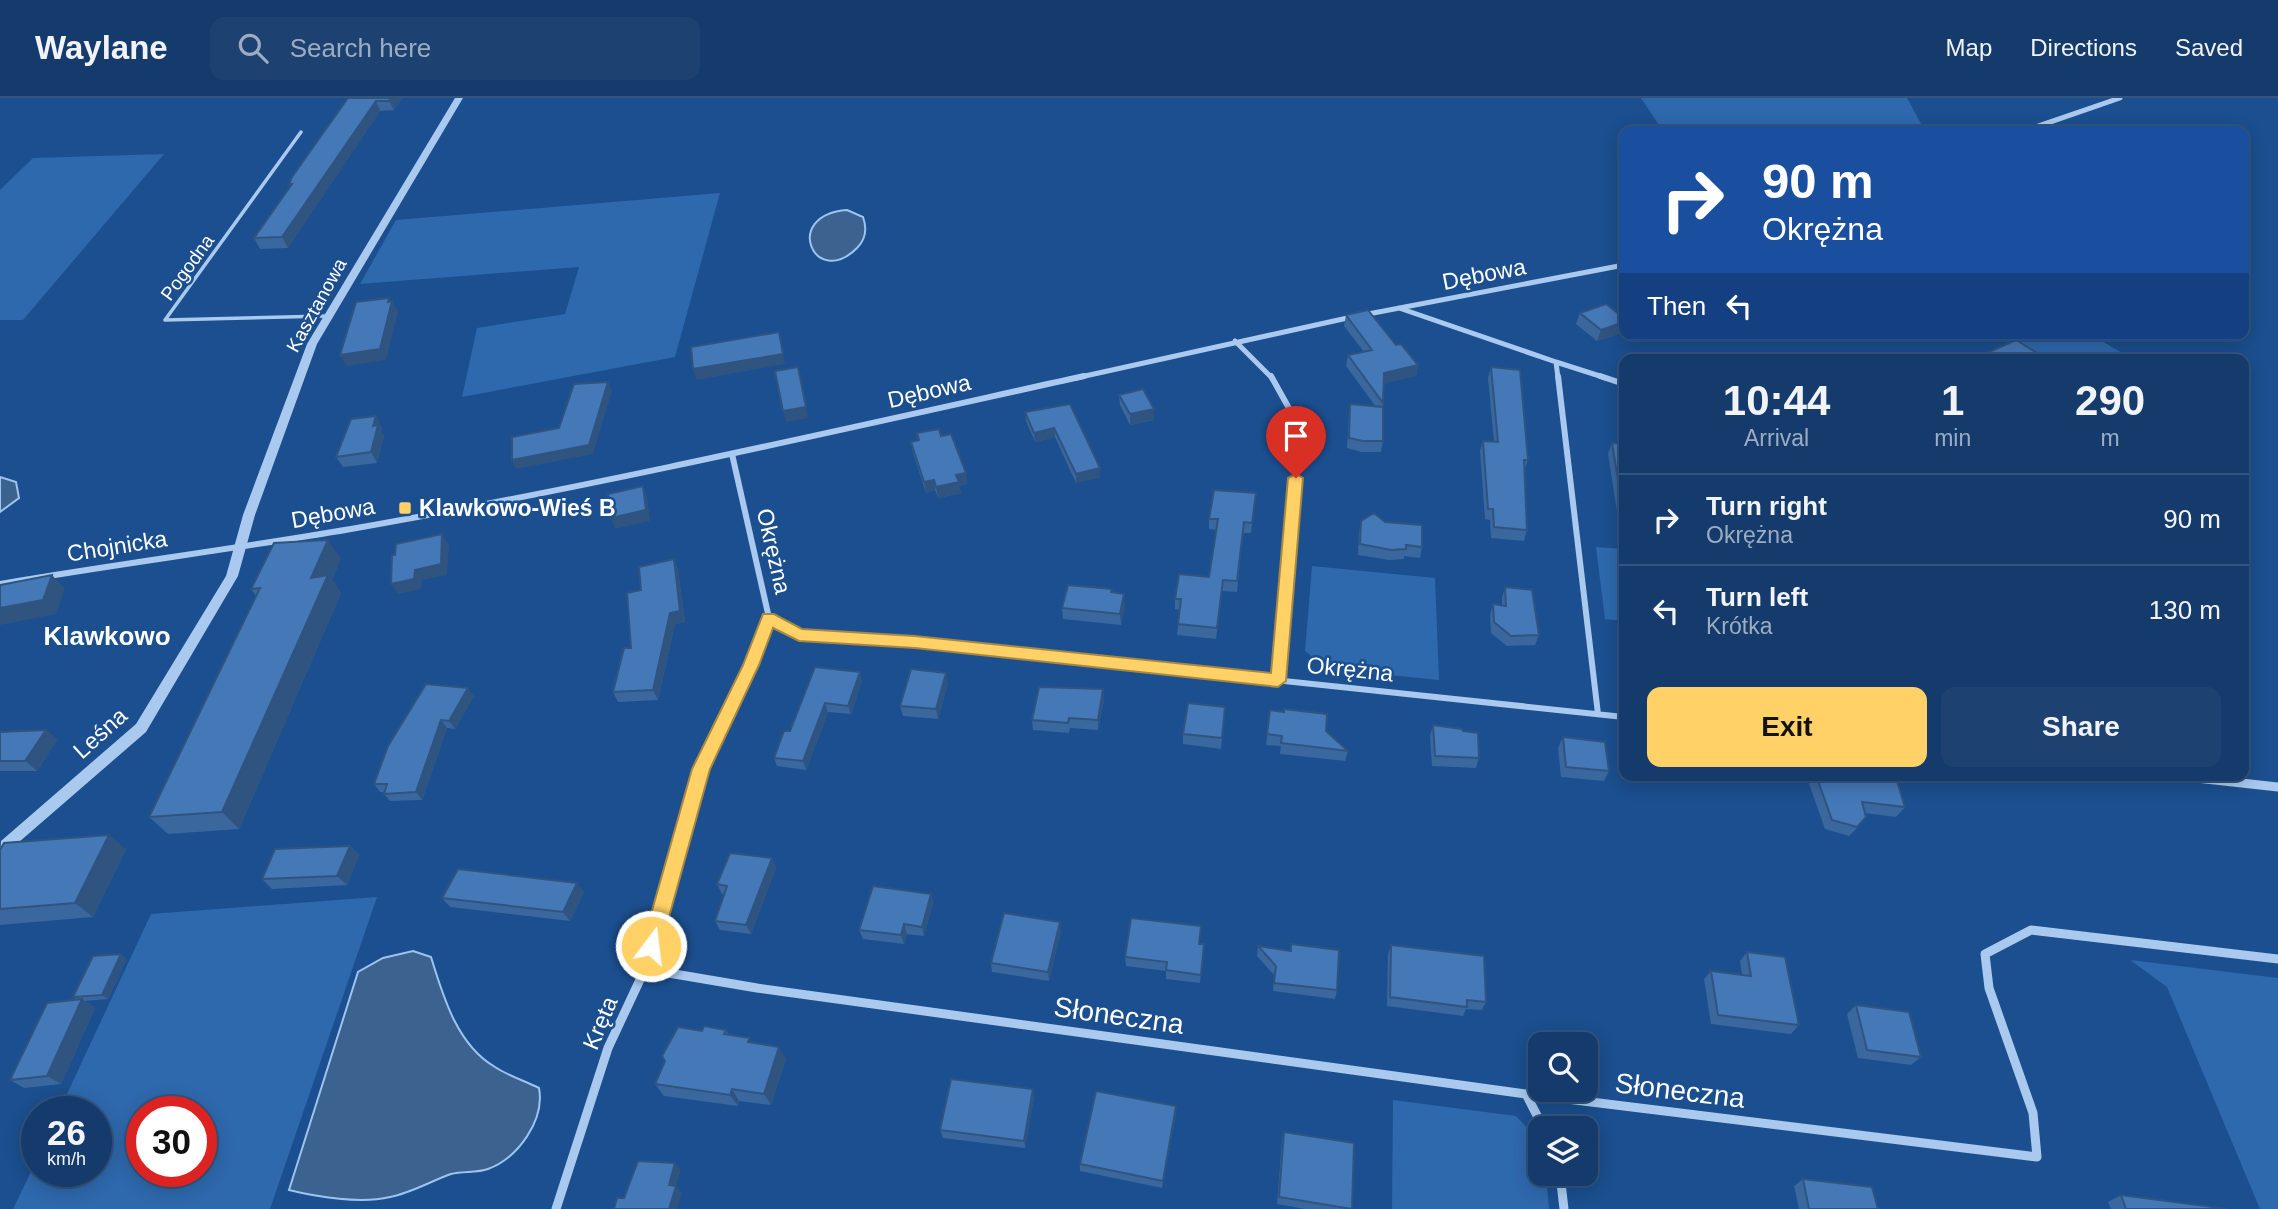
<!DOCTYPE html>
<html lang="en">
<head>
<meta charset="utf-8">
<style>
  body { margin:0; font-family:Helvetica,sans-serif; background:#1d4271; color:#f1f3f6; height:100vh; display:flex; flex-direction:column; font-size:26px; white-space:nowrap }
  * { box-sizing:border-box; margin:0 }
  p { font-size:23px; color:#9dadc1 }
  .icon { flex:none; width:38px; height:38px; fill:none; stroke:currentColor; stroke-width:2; stroke-linecap:round; stroke-linejoin:round }
  .map { position:relative; flex:1; overflow:hidden }
  .side { position:absolute; left:1619px; top:256px; width:630px; height:427px; display:flex; flex-direction:column; background:#143b6b; border-radius:14px; box-shadow:0 4px 18px #0003,0 0 0 2px #33557e }
  .side>* { flex:none }
  .guide { position:absolute; left:1619px; top:28px; width:630px; height:214px; border-radius:14px; box-shadow:0 4px 18px #0003,0 0 0 2px #33557e; background:#1a4fa0; color:#fff; overflow:hidden }
  .tools { position:absolute; left:1528px; top:934px; display:grid; gap:14px }
  .tools a { display:grid; place-items:center; width:70px; height:70px; border-radius:14px; background:#143b6b; box-shadow:0 4px 18px #0003,0 0 0 2px #33557e; font-size:35px }
  .speed { position:absolute; left:21px; top:998px; display:flex; gap:14px; font-size:35px; font-weight:700; text-align:center }
  .speed>* { display:grid; place-content:center; width:91px; height:91px; border-radius:50%; background:#143b6b; box-shadow:0 4px 18px #0003,0 0 0 2px #33557e; line-height:1 }
  .speed small { font-size:18px; font-weight:400 }
  .speed .limit { border:10px solid #d22; background:#fff; color:#111 }
  .pin { position:absolute; display:grid; place-items:center; width:60px; height:60px; color:#fff; margin:-72px -30px; border-radius:50% 50% 50% 0; rotate:-45deg; box-shadow:0 0 7px #0007 }
  .pin .icon { rotate:45deg }
  .me { position:absolute; width:77px; margin:-38px; rotate:15deg; stroke-linejoin:round; filter:drop-shadow(0 0 5px #0008) }
  .turn { display:flex; align-items:center; gap:24px; height:147px; padding:0 28px; font-size:32px }
  .turn .icon { width:91px; height:91px; stroke-width:2.5 }
  .turn b { display:block; font-size:49px; line-height:60px }
  .then { display:flex; align-items:center; height:66px; padding:0 28px; background:#0003; gap:14px; font-size:26px }
  .eta { display:flex; justify-content:space-evenly; align-items:center; height:119px; text-align:center }
  .eta b { font-size:42px; font-weight:700; line-height:49px }
  .action { display:flex; gap:14px; margin-top:auto; padding:14px 28px }
  .action a { flex:1; height:80px; border-radius:14px; background:#ffd166; color:#111; font-size:28px; font-weight:700; line-height:80px; text-align:center }
  .action a+a { background:#1d4271; color:#f1f3f6 }
  ul { padding:0; list-style:none }
  li { display:flex; align-items:center; gap:21px; height:91px; padding:0 28px; border-top:2px solid #33557e }
  li div { flex:1 }
  li b { display:block; font-size:26px }
  li em { font-style:normal }
  header { display:flex; align-items:center; gap:42px; box-sizing:border-box; height:98px; padding:0 35px; background:#143b6b; border-bottom:2px solid #33557e }
  header strong { font-size:33px }
  nav { display:flex; gap:38px; margin-inline-start:auto; font-size:24px }
  .search { width:490px; height:63px; background:#1d4271; display:flex; align-items:center; gap:18px; box-sizing:border-box; padding:0 24px; border-radius:14px; color:#9dadc1; font-size:26px }
  .map>svg:first-child { display:block }
  .green { fill:#2e69ad; fill-rule:evenodd }
  .water { fill:#3c6290; stroke:#9cc4f0; stroke-width:2 }
  .lines { fill:none; stroke-linecap:round; stroke-linejoin:round }
  .service { stroke:#a9c9ee; stroke-width:3.5 }
  .minor-far2 { stroke:#a9c9ee; stroke-width:5 }
  .minor-far1 { stroke:#a9c9ee; stroke-width:6 }
  .minor { stroke:#a9c9ee; stroke-width:9 }
  .tertiary { fill:#a9c9ee; fill-rule:evenodd }
  .wall { fill:#3a679d }
  .shaded-wall { fill:#305480 }
  .building { fill:#4478b7; stroke:#305480; stroke-width:2 }
  .route { fill:#ffd166; stroke:#a68842; stroke-width:2 }
  .poi-dot { fill:#ffd166; stroke:#1b4f8f; stroke-width:2.5 }
  .labels { text-anchor:middle; stroke-width:5; stroke-linejoin:round; paint-order:stroke }
  .far-street-label { font-size:19px; fill:#fff; stroke:#1b4f8f }
  .street-label { font-size:23px; fill:#fff; stroke:#1b4f8f }
  .poi-label { font-size:23px; font-weight:bold; fill:#fff; stroke:#1b4f8f; text-anchor:start }
  .quarter-label { font-size:26px; font-weight:bold; fill:#fff; stroke:#1b4f8f }
  .near-street-label { font-size:28px; fill:#fff; stroke:#1b4f8f }
</style>
</head>
<body>
<header>
<strong>Waylane</strong>
<div class="search"><svg class="icon" aria-label="search" viewBox="0 0 24 24"><circle cx="10" cy="10" r="6"/><path d="M15 15l6 6"/></svg>Search here</div>
<nav><a>Map</a><a>Directions</a><a>Saved</a></nav>
</header>
<div class="map">
<svg width="2278" height="1111" viewBox="0 0 2278 1111">
  <rect width="100%" height="100%" fill="#1b4f8f"/>
  <path class="green" d="M1641 0H1907L1925 33H1663Z
    M164 56 23 222H0V92L33 60Z
    M720 95 675 259 462 299 477 230 565 216 579 169 360 186 396 122Z
    M2001 236H2090L2127 258 2040 261Z
    M1596 449 1624 451V523L1605 521Z
    M1312 468 1435 480 1439 582 1327 571 1305 553Z
    M377 799 270 1111H13L37 1061V1073H96V1013H59L151 816ZM142 1013H201V1073H142Z
    M2130 862 2278 880V1111H2260L2167 889Z
    M1393 1002 1516 1018 1540 1044V1076H1546L1549 1111H1392Z"/>
  <path class="water" d="M847 112 863 119C867 130 866 141 857 150 815 192 781 117 847 112Z
    M0 379 16 384 19 400 0 414Z
    M413 853 431 859C443 898 457 947 495 969 509 978 525 983 539 990 545 1022 518 1060 488 1071 477 1075 463 1073 451 1076 431 1083 411 1095 390 1099 361 1106 317 1099 289 1092L358 874 383 860Z"/>
  <g class="lines">
    <path class="service" d="M301 34 165 222 327 218"/>
    <path class="minor-far2" d="M2024 33 2120 0
      M1399 210 1556 264 1558 280
      M1363 217 1624 167
      M1235 243 1272 280
      M1556 264 1606 280
      M1076 280 1352 219"/>
    <path class="minor-far1" d="M1271 278 1300 330 1278 583
      M1558 278 1598 616
      M1600 278 1624 286
      M732 356 769 520 799 537 915 544 1624 619
      M0 486C117 466 234 451 351 431 596 388 840 332 1084 278
      M715 642 752 567 769 520"/>
    <path class="minor" d="M2169 677 2278 689
      M645 871 757 890 1526 996 2037 1059 2033 1015 1989 890 1985 856 2031 832 2278 861
      M1526 996 1544 1031
      M1560 1076 1564 1111
      M556 1111 608 950 645 871 701 671 716 640"/>
    <path class="tertiary" d="M455 0H463L317 246 255 417 238 478 146 634 11 751 5 762 0 764 1 743 136 626 226 478 243 417 307 246Z"/>
  </g>
  <path class="wall" d="M348 0H402L394 12 380 13 288 150 260 151 254 140 291 89 289 86Z
    M1624 196V208L1621 205Z
    M1580 215 1624 234 1597 243 1576 226Z
    M1346 217 1396 247 1418 267 1416 278 1383 285V343L1381 354H1361L1347 350 1349 317 1350 306 1376 309 1346 268 1348 257 1364 254 1344 228Z
    M1989 254 2045 260 1985 261Z
    M1491 269 1528 362 1524 373 1527 432 1524 443 1491 440 1490 422 1485 421 1480 353 1483 343H1494L1488 280Z
    M1119 297 1154 322 1130 327 1120 307Z
    M1070 306 1100 370V379L1076 385 1055 339 1035 344 1026 323 1025 314Z
    M382 329 381 333 384 338 377 365 343 369 336 359Z
    M917 335 941 338 966 375 967 386 959 388 961 395 938 400 935 392 926 395 913 355 911 344 918 342Z
    M1612 345 1624 346V439H1621L1608 356Z
    M1256 395 1251 435H1243L1237 494 1222 493 1216 541 1177 537 1180 512 1175 511V501L1209 479 1216 432 1209 431V421Z
    M1361 423 1385 424 1422 449 1420 460 1404 458V461L1389 462 1358 457 1359 434Z
    M341 460 332 482 341 495 239 731 168 736 149 719 256 498 251 491Z
    M674 461 678 472 685 524 675 526 658 602 618 604 613 594 631 550 641 492Z
    M1505 489 1539 537 1535 547 1507 548 1491 535 1490 517 1493 506 1502 507V500Z
    M1112 494 1125 507 1121 527 1063 521 1062 510Z
    M815 569 862 583 851 616 828 614 806 672 777 668 774 660 790 633Z
    M948 585 938 621 903 618 900 608Z
    M474 598 455 631 447 630 422 702 390 703 384 696V694H380L374 686 388 648Z
    M1104 602 1098 632 1070 630 1069 635 1033 632 1032 622Z
    M1225 609 1221 651 1183 646V636Z
    M1270 613 1326 633 1348 653 1345 663 1280 656 1281 648 1266 647Z
    M1433 627 1479 660 1476 670 1432 668 1430 638Z
    M46 632 57 642 37 673H0V634Z
    M1563 639 1609 673 1604 683 1561 679 1558 650Z
    M1812 677H1850L1905 709 1896 719 1865 715 1858 729 1849 738 1825 731 1808 683Z
    M350 748 359 757 347 787 272 791 262 781Z
    M126 751 93 819 0 827V752Z
    M772 760 776 770 751 836 720 832 715 823 725 796H722L717 786Z
    M584 794 570 823 450 809 442 800Z
    M931 796 933 805 924 838 907 836 904 846 863 841 859 832Z
    M1061 833 1049 883 992 874 991 865Z
    M1199 846H1204L1200 885 1166 881V873L1126 868 1125 859Z
    M1291 846 1337 892 1335 901 1273 893 1274 877 1257 858 1258 848 1290 853Z
    M1391 847 1486 904 1482 912 1466 911 1463 918 1387 908 1388 856Z
    M1747 854 1799 927 1791 936 1711 926 1704 881 1711 873 1742 877 1740 863Z
    M127 861 108 901 85 903 95 910 61 986 24 990 10 982 77 902 73 899Z
    M1856 907 1921 959 1911 967 1858 960 1847 916Z
    M726 932 729 937 753 945 786 961 771 1007 739 1003 738 1008 664 998 655 986 702 933Z
    M1034 999 1025 1050 943 1040 940 1032Z
    M1176 1016 1162 1090 1080 1073V1066Z
    M1284 1034 1352 1111H1305L1277 1106 1282 1042Z
    M1803 1081 1878 1111H1799L1794 1088Z
    M2121 1097 2228 1111H2111L2108 1104Z"/>
  <path class="shaded-wall" d="M391 0H402L394 12 389 3Z
    M376 3 380 13 288 150 282 139Z
    M389 200 392 205V203L398 214 386 262 346 268 340 257 388 204Z
    M1624 224V234L1597 243 1601 232Z
    M779 234 785 266 697 282 693 271Z
    M1418 267 1416 278 1382 286 1384 275Z
    M798 269 808 320 786 324 783 313Z
    M608 284 612 293 593 356 516 371 512 362 589 347Z
    M1154 311V322L1130 327V316Z
    M376 318 382 329 381 333 384 338 377 365 371 354 373 328Z
    M1054 330 1055 339 1035 344 1034 335Z
    M1100 370V379L1076 385V376Z
    M966 375 967 386 959 388 961 395 938 400 936 389 956 377Z
    M934 382 935 392 926 395 924 384Z
    M643 388 647 399 650 423 615 431 611 420Z
    M442 436 449 447 447 477 422 482 421 491 398 496 391 486 415 472Z
    M328 442 341 460 332 482 341 495 239 731 222 714 311 480Z
    M674 461 678 472 685 524 675 526 658 602 653 592Z
    M52 477 65 491 56 516 0 527V510Z
    M1124 496 1125 507 1121 527 1120 516Z
    M860 574 862 583 851 616 848 608Z
    M946 575 948 585 938 621 936 611Z
    M468 590 474 598 455 631 449 623Z
    M1103 591 1104 602 1098 632V622Z
    M825 605 828 614 806 672 803 663Z
    M441 622 447 630 422 702 416 694Z
    M46 632 57 642 37 673 25 663Z
    M109 737 126 751 93 819 75 805Z
    M350 748 359 757 347 787 337 778Z
    M772 760 776 770 751 836 746 827Z
    M577 785 584 794 570 823 563 814Z
    M931 796 933 805 924 838 922 829Z
    M1060 824 1061 833 1049 883 1048 874Z
    M904 826 907 836 904 846 901 837Z
    M121 856 127 861 108 901 102 897Z
    M82 901 95 910 61 986 47 978Z
    M779 949 786 961 771 1007 764 996Z
    M732 991 739 1003 738 1008 730 997Z
    M1033 991 1034 999 1025 1050 1024 1043Z
    M1176 1008V1016L1162 1090 1163 1083Z
    M675 1065 681 1072 676 1088 682 1095 677 1111H669V1087Z"/>
  <path class="building" d="M348 0H391L389 3H376L282 139 254 140 292 86H289L292 79Z
    M389 200 388 204 392 203 380 251 340 257 356 204Z
    M1606 206 1624 220V224L1601 232 1580 215Z
    M1368 212 1396 247 1401 246 1418 267 1384 275 1383 305 1348 257 1372 252 1346 217Z
    M779 234 783 256 693 271 691 249Z
    M2016 242 2045 260 2042 261H1986L1994 257 1989 254Z
    M798 269 806 309 783 313 775 273Z
    M1491 269 1520 272 1528 362H1524L1527 432 1494 429 1493 411H1488L1483 343 1498 344Z
    M608 284 589 347 512 362V339L559 330 574 286Z
    M1143 291 1154 311 1130 316 1119 297Z
    M1070 306 1100 370 1076 376 1054 330 1034 335 1025 314Z
    M1350 306 1383 309V343H1363L1349 340Z
    M376 318 373 328 378 327 371 354 336 359 351 321Z
    M939 331 941 338 951 336 966 375 956 377 959 384 936 389 934 382 924 384 911 344 919 342 917 335Z
    M1612 345 1624 346V419Z
    M643 388 646 412 611 420 608 396Z
    M1214 392 1256 395 1252 425 1244 424 1237 483 1223 482 1217 530 1178 526 1181 501H1175L1179 476 1209 479 1218 421H1209Z
    M1374 415 1385 424 1422 427V449L1406 447V451L1391 452 1360 446 1361 423Z
    M442 436 441 466 415 472 414 481 391 486 392 457H395L396 446Z
    M328 442 311 480 328 477 222 714 149 719 260 490 251 491 274 445Z
    M674 461 680 513 670 515 653 592 613 594 624 550H631L627 495 641 492 639 469Z
    M52 477 43 502 0 510V487Z
    M1068 487 1112 491 1111 494 1124 496 1120 516 1062 510Z
    M1505 489 1532 492 1539 537 1511 538 1494 524 1493 506 1506 508Z
    M815 569 860 574 848 608 825 605 803 663 774 660 784 633H790Z
    M911 571 946 575 936 611 900 608Z
    M426 586 468 590 449 623 441 622 416 694 384 696 387 686H374L388 648Z
    M1039 589 1103 591 1098 622 1069 620 1068 625 1032 622Z
    M1188 605 1225 609 1222 640 1183 636Z
    M1284 611 1327 616 1326 633 1348 653 1281 645 1282 638 1267 636 1270 612 1284 614Z
    M1433 627 1462 631 1463 633 1478 635 1479 660 1435 658Z
    M46 632 25 663H0V634Z
    M1563 639 1605 644 1609 673 1566 669Z
    M1816 677H1850L1897 683 1905 709 1862 704 1866 719 1857 729 1832 722Z
    M109 737 75 805 0 811V752L4 745Z
    M350 748 337 778 262 781 275 751Z
    M730 755 772 760 746 827 715 823 727 788 717 786Z
    M458 771 577 785 563 814 442 800Z
    M873 788 931 796 922 829 904 826 901 837 859 832Z
    M1004 815 1060 824 1048 874 991 865Z
    M1131 820 1201 828 1199 846H1204L1201 877 1166 872 1167 864 1125 859Z
    M1291 846 1339 852 1337 892 1274 885 1276 868 1258 848 1291 853Z
    M1391 847 1484 858 1486 904 1467 902V909L1390 899Z
    M1747 854 1785 859 1799 927 1718 917 1711 873 1751 878Z
    M121 856 102 897 73 899 93 858Z
    M82 901 47 978 10 982 47 905Z
    M1856 907 1909 914 1921 959 1867 952Z
    M704 928 726 932 724 936 750 940 748 944 779 949 764 996 732 991 730 997 655 986 665 963 662 958 678 929 702 933Z
    M951 981 1033 991 1024 1043 940 1032Z
    M1096 993 1176 1008 1163 1083 1080 1066Z
    M1284 1034 1354 1045 1352 1111 1279 1099Z
    M638 1063 675 1065 669 1087 676 1088 669 1111H614L617 1100H624Z
    M1803 1081 1872 1089 1878 1111H1809Z
    M2121 1097 2228 1111H2126Z"/>
  <path class="route" d="M1296 376 1303 380 1286 583 1278 589 915 550 799 543 773 530 759 567 710 671 661 848 658 854 651 857 644 854 642 848 692 671 743 567 763 516H774L802 531 915 538 1271 575 1288 380Z"/>
  <rect class="poi-dot" x="398" y="403" width="14" height="14" rx="3.5"/>
  <g class="labels">
    <g class="far-street-label">
      <text transform="translate(187 169) rotate(-54)" y="7">Pogodna</text>
      <text transform="translate(316 207) rotate(-61)" y="7">Kasztanowa</text>
    </g>
    <g class="street-label">
      <text transform="translate(1484 176) rotate(-11)" y="8">Dębowa</text>
      <text transform="translate(929 293) rotate(-13)" y="8">Dębowa</text>
      <text transform="translate(333 415) rotate(-10)" y="8">Dębowa</text>
      <text transform="translate(117 448) rotate(-9)" y="8">Chojnicka</text>
      <text transform="translate(774 453) rotate(77)" y="8">Okrężna</text>
      <text transform="translate(1350 571) rotate(6)" y="8">Okrężna</text>
      <text transform="translate(100 635) rotate(-42)" y="8">Leśna</text>
      <text transform="translate(600 925) rotate(-67)" y="8">Kręta</text>
    </g>
    <g class="poi-label">
      <text x="419" y="418">Klawkowo-Wieś B</text>
    </g>
    <g class="quarter-label">
      <text x="107" y="547">Klawkowo</text>
    </g>
    <g class="near-street-label">
      <text transform="translate(1119 917) rotate(8)" y="10">Słoneczna</text>
      <text transform="translate(1680 992) rotate(7)" y="10">Słoneczna</text>
    </g>
  </g>
</svg>
<div class="tools">
<a><svg class="icon" aria-label="search" viewBox="0 0 24 24"><circle cx="10" cy="10" r="6"/><path d="M15 15l6 6"/></svg></a>
<a><svg class="icon" aria-label="layers" viewBox="0 0 24 24"><path d="M12 4l9 5-9 5-9-5zM3 14l9 5 9-5"/></svg></a>
</div>
<div class="speed"><div>26<small>km/h</small></div><div class="limit">30</div></div>
<div class="pin" style="left:1296px;top:380px;background:#d93025"><svg class="icon" aria-label="arrive" viewBox="0 0 24 24"><path d="M6 21V4h12l-3 4 3 4H6"/></svg></div>
<svg class="me" style="left:651px;top:848px" viewBox="-20 -20 40 40"><circle r="17" fill="#ffd166" stroke="#fff" stroke-width="3"/><path d="M0-11L8 9 0 5-8 9z" fill="#fff"/></svg>
<div class="guide">
<div class="turn"><svg class="icon" aria-label="right" viewBox="0 0 24 24"><path d="M7 20v-9h11M14 6l5 5-5 5"/></svg><div><b>90 m</b>Okrężna</div></div>
<div class="then">Then<svg class="icon" aria-label="left" viewBox="0 0 24 24"><path d="M17 20v-9H6M10 6l-5 5 5 5"/></svg></div>
</div>
<section class="side">
<div class="eta">
<div><b>10:44</b><p>Arrival</p></div>
<div><b>1</b><p>min</p></div>
<div><b>290</b><p>m</p></div>
</div>
<ul>
<li><svg class="icon" aria-label="right" viewBox="0 0 24 24"><path d="M7 20v-9h11M14 6l5 5-5 5"/></svg><div><b>Turn right</b><p>Okrężna</p></div><em>90 m</em></li>
<li><svg class="icon" aria-label="left" viewBox="0 0 24 24"><path d="M17 20v-9H6M10 6l-5 5 5 5"/></svg><div><b>Turn left</b><p>Krótka</p></div><em>130 m</em></li>
</ul>
<div class="action"><a>Exit</a><a>Share</a></div>
</section>
</div>
</body>
</html>
